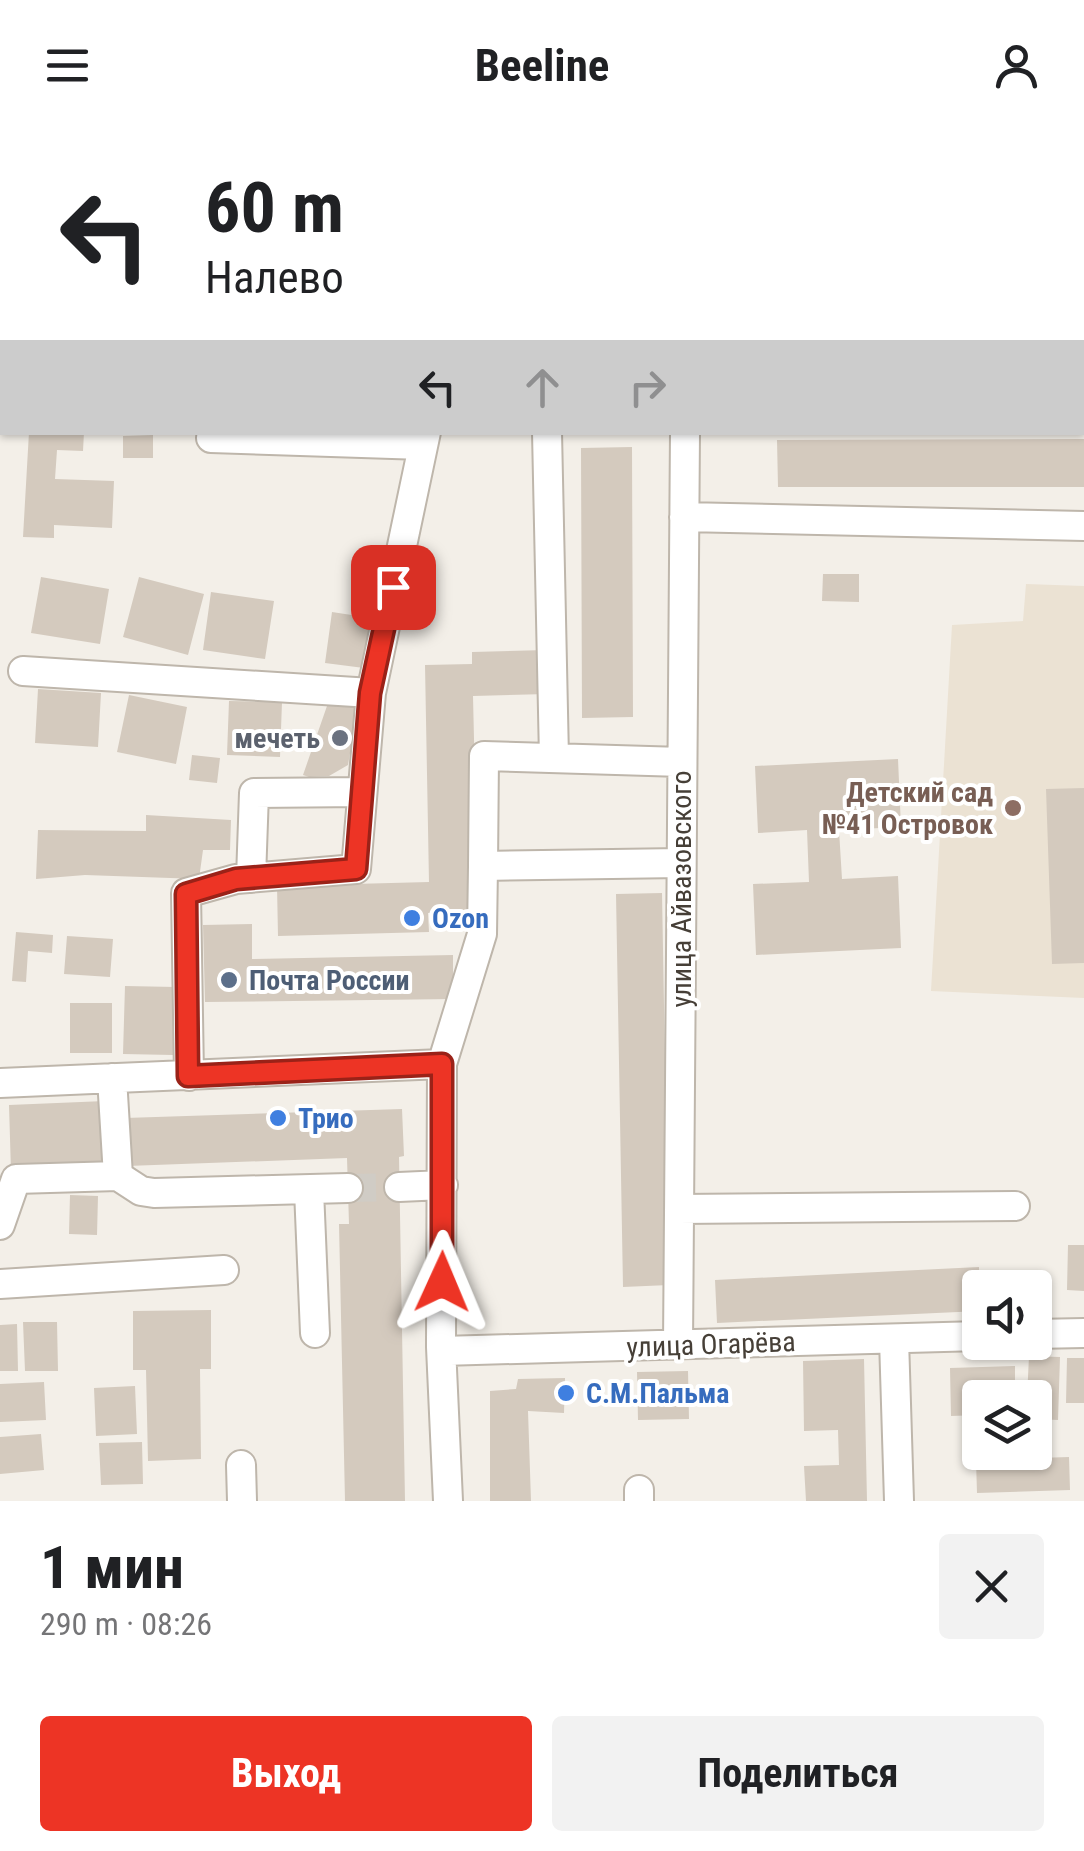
<!DOCTYPE html>
<html lang="ru">
<head>
<meta charset="utf-8">
<style>
  body { margin:0; font-family:"Roboto Condensed",sans-serif; background:#f2f2f2; color:#202124; height:100vh; display:flex; flex-direction:column; font-size:38px; white-space:nowrap }
  * { box-sizing:border-box; margin:0 }
  p { font-size:32px; color:#757577 }
  .icon { flex:none; width:55px; height:55px; fill:none; stroke:currentColor; stroke-width:2; stroke-linecap:round; stroke-linejoin:round }
  .map { position:relative; height:1371px; overflow:hidden }
  .panel { display:flex; flex-direction:column; background:#fff; flex:1 }
  .panel>* { flex:none }
  .hud { position:absolute; left:0px; top:0px; width:1085px; height:305px; box-shadow:0 2px 8px #0004; background:#fff; color:#202124; overflow:hidden }
  .buttons { position:absolute; left:962px; top:1140px; display:grid; gap:20px }
  .buttons a { display:grid; place-items:center; width:90px; height:90px; border-radius:10px; background:#fff; box-shadow:0 2px 8px #0004; font-size:50px }
  .pin { position:absolute; display:grid; place-items:center; width:85px; height:85px; color:#fff; margin:-42px; border-radius:20px; box-shadow:0 5px 15px #0006 }
  .me { position:absolute; width:110px; margin:-55px; rotate:1deg; stroke-linejoin:round; filter:drop-shadow(0 0 8px #0008) }
  .turn { display:flex; align-items:center; gap:35px; height:210px; padding:0 40px; font-size:45px }
  .turn .icon { width:130px; height:130px; stroke-width:2.5 }
  .turn b { display:block; font-size:70px; line-height:85px }
  .lanes { display:flex; align-items:center; height:95px; padding:0 40px; background:#0003; justify-content:center; gap:50px; direction:ltr }
  .lanes .off { opacity:.35 }
  .round { display:grid; place-items:center; flex:none; width:105px; height:105px; border-radius:10px; background:#f2f2f2 }
  .overview { display:flex; align-items:center; justify-content:space-between; height:170px; padding:0 40px }
  h1 { font-size:60px; font-weight:700; line-height:75px }
  .cta { display:flex; gap:20px; margin-top:auto; padding:20px 40px }
  .cta a { flex:1; height:115px; border-radius:10px; background:#ed3425; color:#fff; font-size:40px; font-weight:700; line-height:115px; text-align:center }
  .cta a+a { background:#f2f2f2; color:#202124 }
  header { display:flex; justify-content:space-between; align-items:center; height:130px; padding:0 40px; background:#fff; font-size:45px; font-weight:700 }
  .map>svg:first-child { display:block }
  .education { fill:#ebe2d3 }
  .building { fill:#d4cabe }
  .lines { fill:none; stroke-linecap:round; stroke-linejoin:round }
  .minor-tunnel { stroke:#d0ccc5; stroke-width:28; stroke-dasharray:28 14; stroke-linecap:butt }
  .minor-casing { stroke:#beb6ab; stroke-width:32 }
  .minor { stroke:#fff; stroke-width:28 }
  .route-casing { stroke:#9a2218; stroke-width:25 }
  .route { stroke:#ed3425; stroke-width:18 }
  .worship-dot { fill:#6b7280; stroke:#fff; stroke-width:4 }
  .education-dot { fill:#8d6e63; stroke:#fff; stroke-width:4 }
  .shop-dot { fill:#3f7fe0; stroke:#fff; stroke-width:4 }
  .service-dot { fill:#5c6f8a; stroke:#fff; stroke-width:4 }
  .labels { text-anchor:middle; stroke-width:8; stroke-linejoin:round; paint-order:stroke }
  .worship-label { font-size:28px; font-weight:bold; fill:#5b616d; stroke:#fff; text-anchor:end }
  .education-label { font-size:28px; font-weight:bold; fill:#785e54; stroke:#fff; text-anchor:end }
  .street-label { font-size:28px; fill:#463f37; stroke:#fff }
  .shop-label { font-size:28px; font-weight:bold; fill:#366cbe; stroke:#fff; text-anchor:start }
  .service-label { font-size:28px; font-weight:bold; fill:#4e5e75; stroke:#fff; text-anchor:start }
</style>
</head>
<body>
<header><svg class="icon" aria-label="menu" viewBox="0 0 24 24"><path d="M4 6h16M4 12h16M4 18h16"/></svg>Beeline<svg class="icon" aria-label="person" viewBox="0 0 24 24"><circle cx="12" cy="8" r="4"/><path d="M4 21q1-7 8-7t8 7"/></svg></header>
<div class="map">
<svg width="1084" height="1371" viewBox="0 0 1084 1371">
  <rect width="100%" height="100%" fill="#f3efe8"/>
  <path class="education" d="M1026 454 1084 456V868L931 861 952 495 1023 491Z"/>
  <path class="building" d="M29 302H84L83 321 57 320 55 349 114 351 112 398 54 395V408L23 407Z
    M153 305V328H123V306Z
    M1084 309V357H778L777 310Z
    M632 317 633 587 582 588 581 318Z
    M823 444H859V472L822 471Z
    M41 447 109 459 100 514 31 503Z
    M139 447 204 464 188 525 123 507Z
    M211 462 274 471 265 529 203 520Z
    M332 482 371 488 364 538 325 533Z
    M546 520 547 564 473 566 478 781 428 783 429 802 278 806 277 756 429 752 425 535 472 534V522Z
    M38 559 101 563 98 617 35 613Z
    M129 565 187 577 176 634 117 622Z
    M229 571 282 572 280 627 227 625Z
    M327 576H358L348 635 329 646 309 647 303 645Z
    M192 625 220 628 217 653 189 650Z
    M898 629 901 697 839 700 842 749 898 746 901 818 756 825 753 754 809 752 807 700 758 703 755 636Z
    M1084 658V833L1052 834 1046 659Z
    M146 685 231 690 230 720H203L199 749 85 745 36 749 38 700 146 701Z
    M662 763 669 1155 623 1157 616 764Z
    M252 794V829L453 825V869L205 872 203 795Z
    M16 802 53 805 52 823 28 821 26 852 12 851Z
    M67 806 113 809 110 847 64 844Z
    M125 856 176 857 173 925 123 924Z
    M70 873H112V923H70Z
    M105 971 108 1039 11 1042 9 975Z
    M402 979 404 1026 399 1027 405 1371H345L339 1094H349L347 1028 127 1036 125 988Z
    M70 1065 98 1066 97 1105 69 1104Z
    M1068 1115H1084V1161L1067 1160Z
    M979 1137 980 1181 717 1193 715 1150Z
    M211 1180V1239H200L201 1329 148 1331 146 1240H133V1181Z
    M23 1192H57L58 1241H25Z
    M17 1194 18 1241H0V1195Z
    M1029 1226 1060 1227 1058 1290 1035 1289V1268H1027Z
    M1067 1228H1084V1273H1066Z
    M864 1229 867 1371H806L804 1336 839 1335 838 1300 804 1301 803 1231Z
    M1015 1236V1268H980V1285L951 1286 950 1238Z
    M688 1241 689 1289 638 1290 637 1242Z
    M565 1248 564 1283 528 1281 531 1371H490V1261L516 1259 518 1249Z
    M44 1252 46 1290 0 1292V1254Z
    M135 1256 137 1304 96 1306 94 1258Z
    M41 1304 44 1340 0 1344V1307Z
    M142 1312 143 1354 101 1355 99 1313Z
    M1069 1327 1070 1360 977 1363 976 1330Z"/>
  <g class="lines">
    <path class="minor-tunnel" d="M348 1058 399 1057"/>
    <defs>
      <path id="minor" d="M556 2 561 0
        M673 2V0
        M1082 228H1084
        M547 302 554 628
        M211 308 423 315
        M684 387 1084 396
        M23 541 371 563
        M483 736 484 626 682 632
        M251 748 254 663 362 662
        M189 946 186 763 236 749 356 739 371 563 426 302
        M0 953 442 934
        M118 1046 141 1061 154 1063 348 1058
        M399 1057 443 1055
        M309 1060 315 1203
        M679 1079 1015 1076
        M0 1095 16 1049 118 1046 112 948
        M0 1154 224 1140
        M1035 1204 1084 1203
        M894 1209 899 1371
        M678 1215 685 302
        M442 1221 980 1206
        M241 1335 242 1371
        M639 1360V1371
        M448 1371 441 1217 442 934 482 804 483 736 681 733"/>
    </defs>
    <use href="#minor" class="minor-casing"/>
    <use href="#minor" class="minor"/>
  </g>
  <g class="lines">
    <defs>
      <path id="route" d="M393 457 370 563 356 739 236 749 186 764 188 946 442 934V1152"/>
    </defs>
    <use href="#route" class="route-casing"/>
    <use href="#route" class="route"/>
  </g>
  <circle class="worship-dot" cx="340" cy="608" r="10"/>
  <circle class="education-dot" cx="1013" cy="678" r="10"/>
  <g class="shop-dot">
    <circle cx="412" cy="788" r="10"/>
    <circle cx="278" cy="988" r="10"/>
    <circle cx="566" cy="1263" r="10"/>
  </g>
  <circle class="service-dot" cx="229" cy="850" r="10"/>
  <g class="labels">
    <g class="worship-label">
      <text x="320" y="618">мечеть</text>
    </g>
    <g class="education-label">
      <text x="993" y="672">Детский сад<tspan x="993" dy="32">№41 Островок</tspan></text>
    </g>
    <g class="street-label">
      <text transform="translate(681 759) rotate(-90)" y="10">улица Айвазовского</text>
      <text transform="translate(711 1214) rotate(-2)" y="10">улица Огарёва</text>
    </g>
    <g class="shop-label">
      <text x="432" y="798">Ozon</text>
      <text x="298" y="998">Трио</text>
      <text x="586" y="1273">С.М.Пальма</text>
    </g>
    <g class="service-label">
      <text x="249" y="860">Почта России</text>
    </g>
  </g>
</svg>
<div class="buttons">
<a><svg class="icon" aria-label="sound" viewBox="0 0 24 24"><path d="M4 9h4l5-4v14l-5-4H4zM17 9q2 3 0 6"/></svg></a>
<a><svg class="icon" aria-label="layers" viewBox="0 0 24 24"><path d="M12 4l9 5-9 5-9-5zM3 14l9 5 9-5"/></svg></a>
</div>
<div class="pin" style="left:393px;top:457px;background:#d93025"><svg class="icon" aria-label="arrive" viewBox="0 0 24 24"><path d="M6 21V4h12l-3 4 3 4H6"/></svg></div>
<svg class="me" style="left:442px;top:1152px" viewBox="-20 -20 40 40"><path d="M0-17L14 15 0 8-14 15z" fill="#ed3425" stroke="#fff" stroke-width="4"/></svg>
<div class="hud">
<div class="turn"><svg class="icon" aria-label="left" viewBox="0 0 24 24"><path d="M17 20v-9H6M10 6l-5 5 5 5"/></svg><div><b>60 m</b>Налево</div></div>
<div class="lanes"><svg class="icon" aria-label="left" viewBox="0 0 24 24"><path d="M17 20v-9H6M10 6l-5 5 5 5"/></svg><svg class="icon off" aria-label="ahead" viewBox="0 0 24 24"><path d="M12 20V5M6 11l6-6 6 6"/></svg><svg class="icon off" aria-label="right" viewBox="0 0 24 24"><path d="M7 20v-9h11M14 6l5 5-5 5"/></svg></div>
</div>
</div>
<section class="panel">
<div class="overview"><div><h1>1 мин</h1><p>290 m · 08:26</p></div><a class="round"><svg class="icon" aria-label="close" viewBox="0 0 24 24"><path d="M6 6l12 12M18 6L6 18"/></svg></a></div>
<div class="cta"><a>Выход</a><a>Поделиться</a></div>
</section>
</body>
</html>
